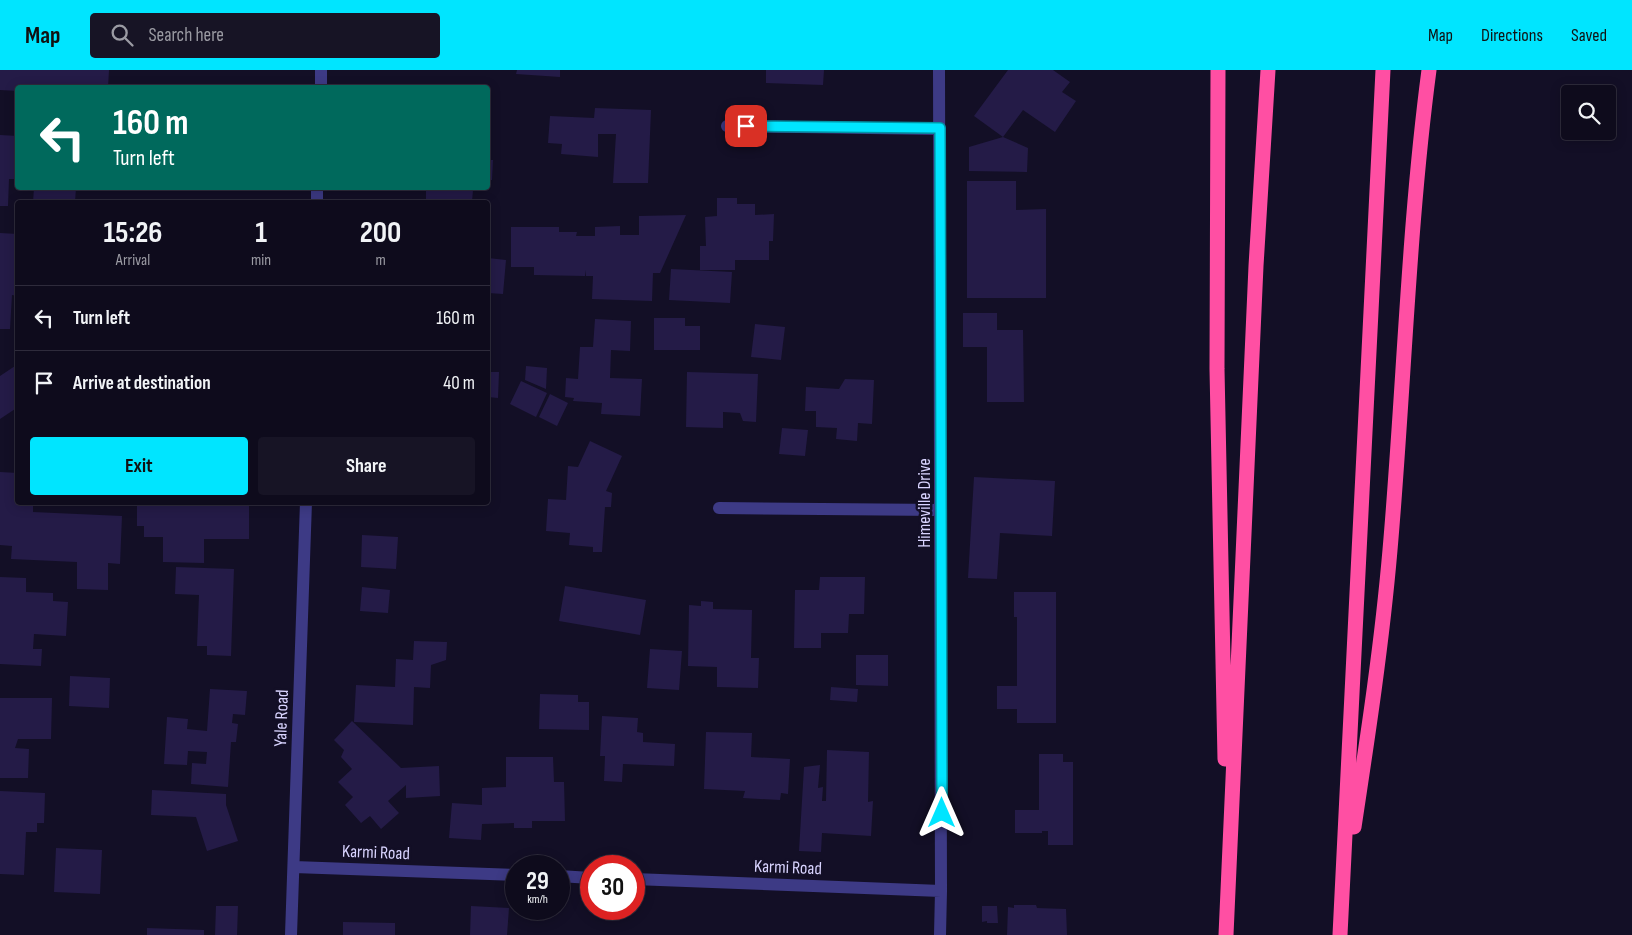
<!DOCTYPE html>
<html lang="en">
<head>
<meta charset="utf-8">
<style>
  body { margin:0; font-family:"Sofia Sans Condensed",sans-serif; background:#171425; color:#f1f3f6; height:100vh; display:flex; flex-direction:column; font-size:19px; white-space:nowrap }
  * { box-sizing:border-box; margin:0 }
  p { font-size:16px; color:#9b9ba3 }
  .icon { flex:none; width:28px; height:28px; fill:none; stroke:currentColor; stroke-width:2; stroke-linecap:round; stroke-linejoin:round }
  .map { position:relative; flex:1; overflow:hidden }
  .drawer { position:absolute; left:15px; top:130px; width:475px; height:305px; display:flex; flex-direction:column; background:#0e0b1c; border-radius:5px; box-shadow:0 2px 12px #0003,0 0 0 1px #2e2b3b }
  .drawer>* { flex:none }
  .top-card { position:absolute; left:15px; top:15px; width:475px; height:105px; border-radius:5px; box-shadow:0 2px 12px #0003,0 0 0 1px #2e2b3b; background:#00695c; color:#fff; overflow:hidden }
  .tools { position:absolute; left:1561px; top:15px; display:grid; gap:10px }
  .tools a { display:grid; place-items:center; width:55px; height:55px; border-radius:5px; background:#0e0b1c; box-shadow:0 2px 12px #0003,0 0 0 1px #2e2b3b; font-size:25px }
  .speed { position:absolute; left:505px; top:785px; display:flex; gap:10px; font-size:25px; font-weight:700; text-align:center }
  .speed>* { display:grid; place-content:center; width:65px; height:65px; border-radius:50%; background:#0e0b1c; box-shadow:0 2px 12px #0003,0 0 0 1px #2e2b3b; line-height:1 }
  .speed small { font-size:12px; font-weight:400 }
  .speed .limit { border:8px solid #d22; background:#fff; color:#111 }
  .pin { position:absolute; display:grid; place-items:center; width:42px; height:42px; color:#fff; margin:-21px; border-radius:10px; box-shadow:0 2px 8px #0006 }
  .me { position:absolute; width:55px; margin:-28px; rotate:0deg; stroke-linejoin:round; filter:drop-shadow(0 0 4px #0008) }
  .turn { display:flex; align-items:center; gap:18px; height:105px; padding:0 15px; font-size:22px }
  .turn .icon { width:65px; height:65px; stroke-width:2.5 }
  .turn b { display:block; font-size:35px; line-height:42px }
  .eta { display:flex; justify-content:space-evenly; align-items:center; height:85px; text-align:center }
  .eta b { font-size:30px; font-weight:700; line-height:35px }
  .button { display:flex; gap:10px; margin-top:auto; padding:10px 15px }
  .button a { flex:1; height:58px; border-radius:5px; background:#00e5ff; color:#111; font-size:20px; font-weight:700; line-height:58px; text-align:center }
  .button a+a { background:#171425; color:#f1f3f6 }
  ul { padding:0; list-style:none }
  li { display:flex; align-items:center; gap:15px; height:65px; padding:0 15px; border-top:1px solid #2e2b3b }
  li div { flex:1 }
  li b { display:block; font-size:19px }
  li em { font-style:normal }
  header { display:flex; align-items:center; gap:30px; box-sizing:border-box; height:70px; padding:0 25px; background:#00e5ff; color:#111 }
  header strong { font-size:24px }
  nav { display:flex; gap:28px; margin-inline-start:auto; font-size:18px }
  .search { width:350px; height:45px; background:#171425; display:flex; align-items:center; gap:12px; box-sizing:border-box; padding:0 18px; border-radius:5px; color:#9b9ba3; font-size:19px }
  .map>svg:first-child { display:block }
  .building { fill:#241b47 }
  .lines { fill:none; stroke-linecap:round; stroke-linejoin:round }
  .minor { stroke:#3d3a85; stroke-width:12 }
  .motorway { stroke:#ff4fa3; stroke-width:15 }
  .route-casing { stroke:#0095a6; stroke-width:12 }
  .route { stroke:#00e5ff; stroke-width:9 }
  .labels { text-anchor:middle; stroke-width:5; stroke-linejoin:round; paint-order:stroke }
  .street-label { font-size:18px; fill:#d9d4ff; stroke:#130f26 }
</style>
</head>
<body>
<header>
<strong>Map</strong>
<div class="search"><svg class="icon" aria-label="search" viewBox="0 0 24 24"><circle cx="10" cy="10" r="6"/><path d="M15 15l6 6"/></svg>Search here</div>
<nav><a>Map</a><a>Directions</a><a>Saved</a></nav>
</header>
<div class="map">
<svg width="1632" height="865" viewBox="0 0 1632 865">
  <rect width="100%" height="100%" fill="#130f26"/>
  <path class="building" d="M0 0H109L108 18H18V21L0 20Z
    M517 0H560V7L516 4Z
    M766 0H824L823 15 766 13Z
    M1008 0H1053L1070 12 1062 22 1076 31 1055 62 1023 40 1003 67 974 46Z
    M595 38 651 40 648 113H613L616 64H598V87L561 84 562 74 548 73 550 46 594 48Z
    M0 65 18 66V109H9L8 136H0Z
    M1003 67 1028 78 1027 102 969 101V77Z
    M488 90H493L492 110H488Z
    M967 111H1016V140L1046 139V228H967Z
    M34 118H76L75 132H33Z
    M426 120H473L472 132H426Z
    M717 128H737V134H755V145L774 144 773 171H769V190H735V200H700V176H706L705 147 717 146Z
    M686 145 660 203H653L652 231 592 229 593 206H586V200L585 206 534 205V197H511V157H559V162H577L576 166H595V157L620 156V165H639V146Z
    M0 163 18 164V226L12 225 10 259H0Z
    M488 188 506 190 503 224 488 223Z
    M671 199 732 202 730 233 669 230Z
    M963 243H997V260H1023L1024 332H987V277H963Z
    M654 248H685V256H700V280H654Z
    M595 249 631 251 630 281 611 280 610 308 642 309 640 346 601 344 602 333 573 331 574 328 565 327 566 308 578 309 580 277H593Z
    M755 254 785 257 781 290 751 287Z
    M18 294V342L15 339 0 349V306Z
    M526 296 547 298 546 319 525 310Z
    M488 302H499L498 328 488 327Z
    M687 302 758 304 756 352 743 351 740 343 723 342V358L686 357Z
    M845 309 874 310 872 354 858 353 857 371 836 369 837 358 816 357V341H805L806 317 839 319Z
    M521 311 547 323 536 347 510 334Z
    M550 324 568 333 557 356 539 347Z
    M782 358 808 360 805 386 779 384Z
    M590 371 622 386 606 421 612 423 611 437H605L602 482H593V477L569 475 570 463 546 461 548 429 566 430 568 396 578 397Z
    M0 402 18 403V432H33V442L122 446 120 494 108 493V520L77 519V492L11 489 12 476 0 475Z
    M974 407 1055 411 1052 466 1000 463 997 509 968 508Z
    M137 432 249 434V469H204V493L163 492V467H144V456H137Z
    M362 465 398 467 396 499 361 497Z
    M176 497 234 499 231 586 207 585V576H197L199 525 175 524Z
    M0 507 26 508V522L53 523V531L68 532 66 566 34 564 33 579H42L41 596 0 594Z
    M820 507H865L864 544H849L848 563H821V578H794L795 520H819Z
    M565 516 646 530 640 565 559 551Z
    M362 517 390 520 388 543 360 541Z
    M1014 522H1056V653H1017V639H997V616H1017V547H1014Z
    M701 531 713 532V539L752 540 751 588H759L758 618 717 617V597L688 596 689 535 701 536Z
    M414 571 447 572 446 590 431 595 430 618 414 617 413 655 354 652 356 615 395 617 396 589 413 590Z
    M650 579 682 581 679 620 647 618Z
    M856 585H888V616L856 615Z
    M70 606 110 608 109 638 69 636Z
    M831 617 858 619 857 632 830 630Z
    M210 619 247 621 245 645 233 644 232 653 238 654 236 672H231L228 717 191 714 192 693 206 694 207 682 188 681 187 695 164 694 167 647 188 649 187 659 207 661Z
    M540 624 578 625V632H589V660L539 659Z
    M0 628H52L51 669H18L15 678 29 679 28 708H0Z
    M602 646 638 648 637 662 643 663V672L675 674 674 696 623 694 622 712 604 711 605 686H600Z
    M352 651 401 698 439 696 440 726 406 728V715L388 731 399 743 381 759 370 746 361 753 345 735 353 727 338 712 352 699 341 687 344 680 334 670Z
    M706 662 752 663 751 687 790 689 788 724 781 723 780 730 743 728 745 721 704 719Z
    M827 680 869 682 868 732 873 731 871 766 822 763 821 782 799 781 804 697 820 695 818 718 823 717 822 731H826Z
    M1039 684H1063V692H1073V775H1048V761H1042V763H1015V740H1039Z
    M506 687H553L554 712H564L565 751H532V758H514V753L482 754 481 770 449 768 452 733 482 735V718L506 717Z
    M152 720 226 724V735L238 771 207 781 196 747 151 745Z
    M0 721 45 723 44 753H37V762H26L24 805 0 804Z
    M56 778 102 780 100 824 54 822Z
    M1014 835H1036L1037 838 1066 839 1067 865H1007L1008 837 1014 838Z
    M216 836H238L237 865H215Z
    M471 836 509 838 507 865H470Z
    M982 836H997L998 853H987V851L982 852Z
    M343 852 395 853V865H343Z
    M147 858 204 860V865H147Z"/>
  <g class="lines">
    <path class="minor" d="M939 0 941 821 940 865
      M321 18V0
      M727 56 940 59
      M317 132V118
      M719 438 941 440
      M294 797 516 805
      M559 806 591 808
      M634 809 941 821
      M291 865 306 432"/>
    <path class="motorway" d="M1218 0 1217 299 1225 689
      M1354 757C1368 665 1382 573 1390 480 1404 320 1408 159 1429 0
      M1226 865 1256 196 1268 0
      M1340 865 1383 0"/>
  </g>
  <g class="lines">
    <defs>
      <path id="route" d="M746 56 940 58 942 743"/>
    </defs>
    <use href="#route" class="route-casing"/>
    <use href="#route" class="route"/>
  </g>
  <g class="labels">
    <g class="street-label">
      <text transform="translate(924 433) rotate(-90)" y="6">Himeville Drive</text>
      <text transform="translate(281 648) rotate(-88)" y="6">Yale Road</text>
      <text transform="translate(376 782) rotate(2)" y="6">Karmi Road</text>
      <text transform="translate(788 797) rotate(2)" y="6">Karmi Road</text>
    </g>
  </g>
</svg>
<div class="tools">
<a><svg class="icon" aria-label="search" viewBox="0 0 24 24"><circle cx="10" cy="10" r="6"/><path d="M15 15l6 6"/></svg></a>
</div>
<div class="speed"><div>29<small>km/h</small></div><div class="limit">30</div></div>
<div class="pin" style="left:746px;top:56px;background:#d93025"><svg class="icon" aria-label="arrive" viewBox="0 0 24 24"><path d="M6 21V4h12l-3 4 3 4H6"/></svg></div>
<svg class="me" style="left:942px;top:743px" viewBox="-20 -20 40 40"><path d="M0-17L14 15 0 8-14 15z" fill="#00e5ff" stroke="#fff" stroke-width="4"/></svg>
<div class="top-card">
<div class="turn"><svg class="icon" aria-label="left" viewBox="0 0 24 24"><path d="M17 20v-9H6M10 6l-5 5 5 5"/></svg><div><b>160 m</b>Turn left</div></div>
</div>
<section class="drawer">
<div class="eta">
<div><b>15:26</b><p>Arrival</p></div>
<div><b>1</b><p>min</p></div>
<div><b>200</b><p>m</p></div>
</div>
<ul>
<li><svg class="icon" aria-label="left" viewBox="0 0 24 24"><path d="M17 20v-9H6M10 6l-5 5 5 5"/></svg><div><b>Turn left</b></div><em>160 m</em></li>
<li><svg class="icon" aria-label="arrive" viewBox="0 0 24 24"><path d="M6 21V4h12l-3 4 3 4H6"/></svg><div><b>Arrive at destination</b></div><em>40 m</em></li>
</ul>
<div class="button"><a>Exit</a><a>Share</a></div>
</section>
</div>
</body>
</html>
